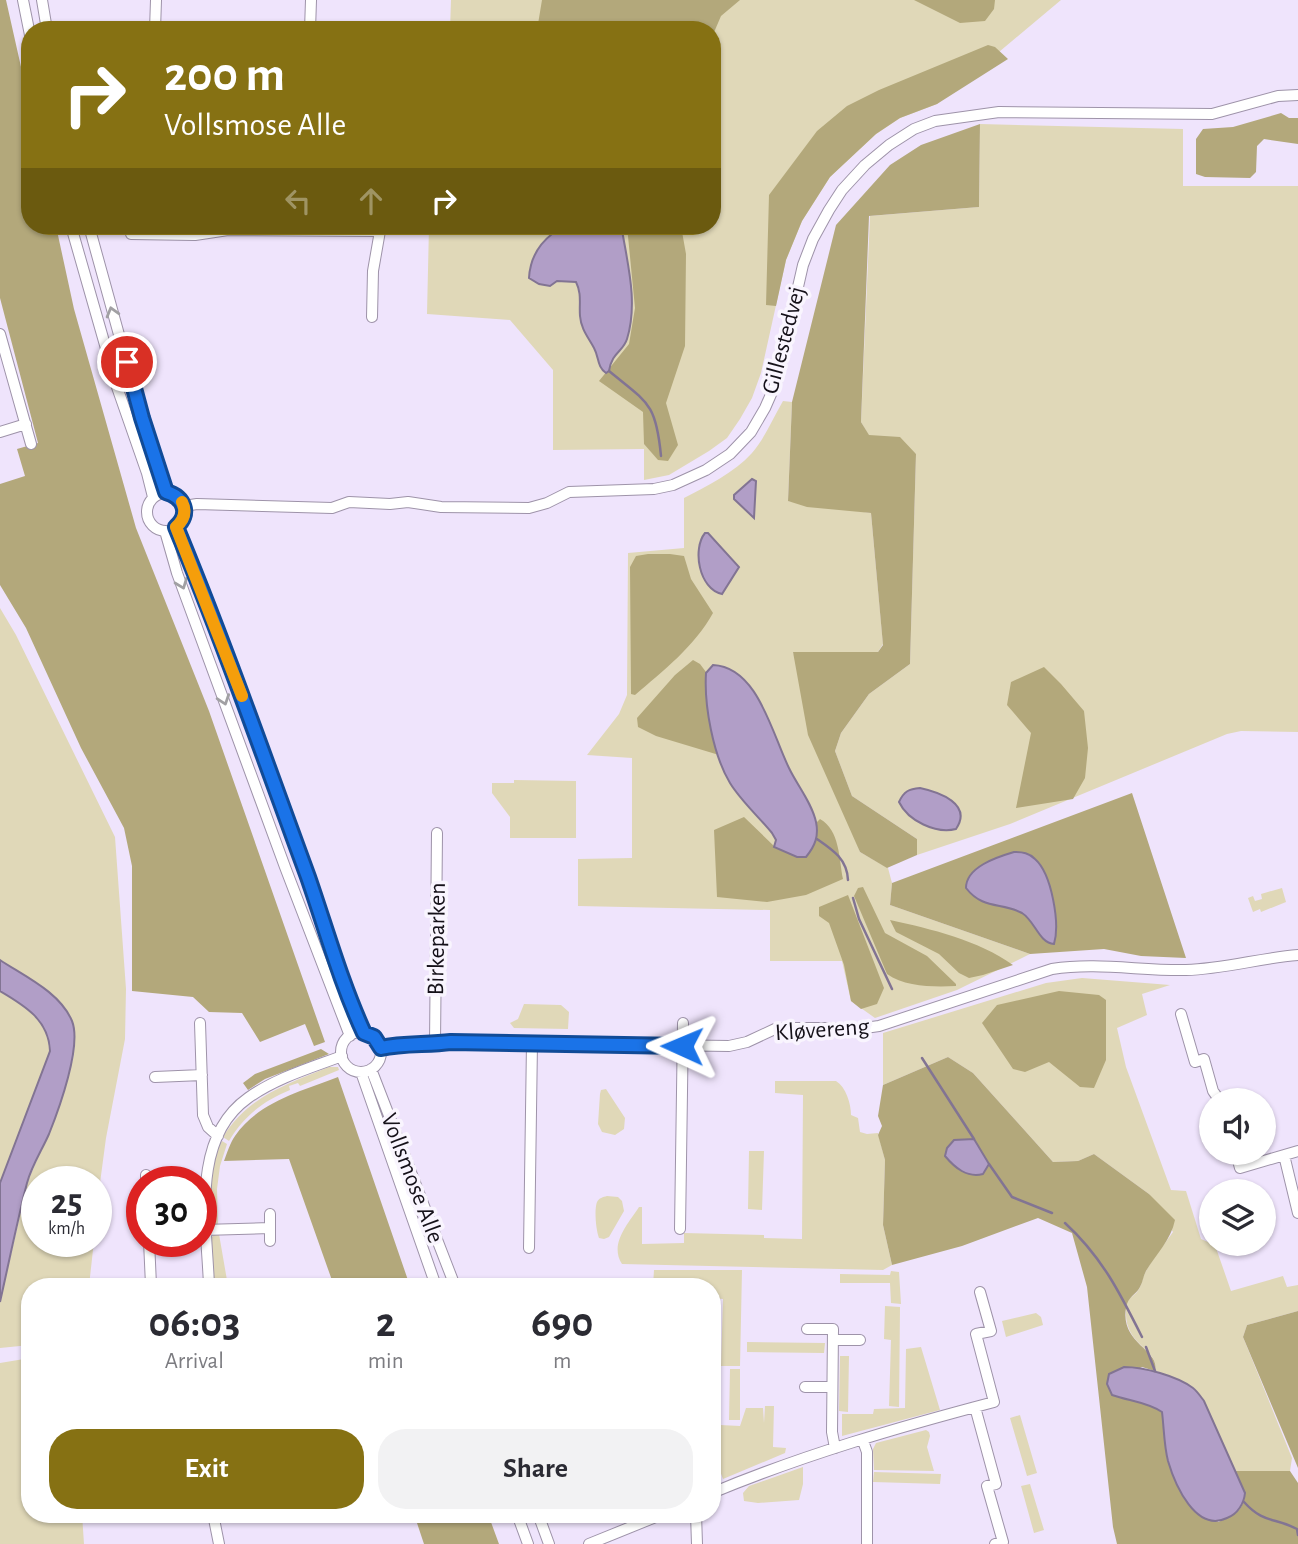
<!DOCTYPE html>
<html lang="en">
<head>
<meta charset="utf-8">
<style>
  body { margin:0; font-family:"Alegreya Sans",sans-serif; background:#f2f2f3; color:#2b2b33; height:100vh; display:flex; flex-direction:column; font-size:26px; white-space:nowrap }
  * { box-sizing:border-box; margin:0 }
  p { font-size:23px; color:#7c7c81 }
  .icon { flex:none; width:38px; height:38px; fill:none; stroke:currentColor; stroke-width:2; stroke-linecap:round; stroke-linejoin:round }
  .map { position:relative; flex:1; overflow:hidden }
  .side { position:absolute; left:21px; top:1278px; width:700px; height:245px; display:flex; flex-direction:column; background:#fff; border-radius:28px; box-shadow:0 2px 5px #0004 }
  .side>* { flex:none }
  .guide { position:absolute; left:21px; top:21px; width:700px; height:214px; border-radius:28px; box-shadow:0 2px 5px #0004; background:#867113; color:#fff; overflow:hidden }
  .tools { position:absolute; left:1199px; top:1088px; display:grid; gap:14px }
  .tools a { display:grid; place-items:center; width:77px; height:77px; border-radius:50%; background:#fff; box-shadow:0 2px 5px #0004; font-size:35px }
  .speed { position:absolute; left:21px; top:1166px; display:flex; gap:14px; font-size:35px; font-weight:700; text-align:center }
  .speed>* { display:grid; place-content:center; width:91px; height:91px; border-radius:50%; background:#fff; box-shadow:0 2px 5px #0004; line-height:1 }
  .speed small { font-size:18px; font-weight:400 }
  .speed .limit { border:10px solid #d22; background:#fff; color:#111 }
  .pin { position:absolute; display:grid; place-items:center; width:60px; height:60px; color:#fff; margin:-30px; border:4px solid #fff; border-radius:50%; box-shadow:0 2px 7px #0007 }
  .me { position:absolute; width:77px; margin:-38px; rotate:271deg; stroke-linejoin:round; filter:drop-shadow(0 0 5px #0008) }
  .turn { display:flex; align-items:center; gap:24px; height:147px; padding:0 28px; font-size:32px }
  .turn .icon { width:91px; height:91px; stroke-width:2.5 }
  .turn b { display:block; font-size:49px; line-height:60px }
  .lanes { display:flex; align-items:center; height:66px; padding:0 28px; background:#0003; justify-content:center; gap:35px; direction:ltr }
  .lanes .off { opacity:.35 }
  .eta { display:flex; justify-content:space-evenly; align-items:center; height:119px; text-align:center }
  .eta b { font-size:42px; font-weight:700; line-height:49px }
  .primary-button { display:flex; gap:14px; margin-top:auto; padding:14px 28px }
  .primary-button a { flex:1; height:80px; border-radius:28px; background:#867113; color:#fff; font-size:28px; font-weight:700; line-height:80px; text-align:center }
  .primary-button a+a { background:#f2f2f3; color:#2b2b33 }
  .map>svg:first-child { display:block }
  .green { fill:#e0d8b8 }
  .forest { fill:#b3a87b }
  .water { fill:#b19ec7; stroke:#827493; stroke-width:2 }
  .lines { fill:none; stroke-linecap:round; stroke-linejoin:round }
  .stream { stroke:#827493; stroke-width:2.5 }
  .minor-casing { stroke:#9e93a9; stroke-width:12 }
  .minor { stroke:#fff; stroke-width:10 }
  .oneway { stroke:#a1a0a3 }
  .route-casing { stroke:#114b97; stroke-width:18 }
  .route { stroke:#1a73e8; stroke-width:12 }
  .slow { stroke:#f59e0b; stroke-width:12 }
  .labels { text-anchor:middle; stroke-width:7; stroke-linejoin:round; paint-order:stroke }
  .street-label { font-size:24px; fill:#151119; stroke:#f9f5fe }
</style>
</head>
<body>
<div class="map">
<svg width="1298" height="1544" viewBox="0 0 1298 1544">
  <rect width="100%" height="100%" fill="#efe4fc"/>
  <path class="green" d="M451 0H1061L937 104 900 118 876 134 830 177 802 221 786 260 761 373 752 398 740 419 727 438 709 451 669 475 644 480V449L553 450V370L510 320 427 314 429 226H712V30H450Z
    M980 124 1183 129V186H1298V732L1241 731 1227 734 1010 824 917 855V839L852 796 835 751 841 733 869 694 910 664 916 454 879 437 869 436 861 422 870 216 979 207Z
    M783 401 792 402 788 501 871 513 883 644 878 652H793L860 852 888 868 892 883 890 905 1030 954 957 990 875 1018 851 1001 842 961H770V910L578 906V859L632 858V758L587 755 619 714 627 695 628 553 684 548V498C707 486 734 473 752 453 765 438 773 418 783 401Z
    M0 608 16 635 115 837 126 989 125 1039 106 1138 96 1213V1181H37V1241H94L89 1286H30V1345L0 1348V1302L28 1181 51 1127 73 1059 75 1043 73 1023 65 1008 55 997 0 960Z
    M514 780 576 781V838H510V817L492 793V783H514Z
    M1282 888 1286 902 1261 912 1260 909 1253 912 1248 898 1253 896 1255 901 1262 899 1261 894Z
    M1082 978 1170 985 1142 994 1147 1015 1117 1028 1126 1067 1171 1190 1186 1191 1201 1239 1215 1245 1231 1291 1283 1276 1287 1287 1298 1285V1311L1247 1325 1243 1337 1292 1458 1290 1471H1235L1204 1401 1194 1388 1155 1371C1161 1350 1124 1346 1126 1311 1126 1296 1133 1299 1139 1289 1142 1285 1142 1278 1145 1273 1152 1259 1164 1245 1173 1232L1149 1194 1094 1154 1078 1161 1053 1162 973 1073 948 1057 883 1085V1033L1046 983Z
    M0 991C24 1005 49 1020 50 1051L0 1183Z
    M524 1004 561 1005 569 1012 568 1029 514 1028 510 1023 518 1019Z
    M329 1067H338L339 1070 300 1086 298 1083 289 1086 290 1090C263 1101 244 1116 229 1141L223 1137C247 1097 287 1084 329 1067Z
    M775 1081H836C846 1087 851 1104 851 1115L858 1118 860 1132 867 1134 878 1133 885 1160 883 1225 892 1265 883 1270 622 1264C609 1244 628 1224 639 1207H642V1244L684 1243V1233L764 1235V1238L802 1239 803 1095 775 1093Z
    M606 1089 625 1118 624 1129 615 1135 602 1132 598 1124 600 1094 601 1090Z
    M222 1141 227 1144 220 1166 217 1189 218 1225H214L210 1221C210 1195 209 1164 222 1141Z
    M749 1151H764L762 1210 748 1209Z
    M607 1196 618 1197 622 1201 624 1211 609 1237 604 1239 599 1238C596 1230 594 1210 597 1202 599 1198 603 1197 607 1196Z
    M215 1234H219L228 1286H213L211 1238Z
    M654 1270H742L740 1366H721L723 1299 712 1298V1286H653Z
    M891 1271 899 1272 901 1304 891 1303 890 1283H840V1274L890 1275Z
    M885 1306 900 1307 899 1407 889 1406 891 1340 884 1339Z
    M1036 1313 1041 1317 1043 1325 1006 1337 1002 1321Z
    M747 1342 825 1343 824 1353 747 1352Z
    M921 1347 940 1410 842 1436V1414H873L874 1409 905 1408 906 1349Z
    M840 1356H849L848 1412 839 1411Z
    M30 1358V1514H82L84 1544H0V1363Z
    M730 1369H740V1420H729Z
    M765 1406H774L773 1447 786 1448 785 1453 723 1479 720 1471V1425L740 1426 746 1408H763L764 1423Z
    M1020 1415 1037 1473 1027 1476 1010 1418Z
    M926 1430 929 1432 930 1436 927 1447 934 1471 874 1470 873 1449 876 1443Z
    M803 1467V1484L799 1500 758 1503 744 1501 743 1493 749 1486Z
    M874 1472 941 1474 940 1484 873 1482Z
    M1030 1484 1044 1530 1034 1533 1021 1486Z"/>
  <path class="forest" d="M0 0H6L30 107V226H56L74 309 136 528 209 711 325 1042 314 1046 305 1024 260 1042 242 1013 209 1012 193 997 132 991V866L124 828 81 748 26 628 0 585V484L25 476 17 449 38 443 0 298Z
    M542 0H740L721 16 712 37V30H537Z
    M914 0H995L994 9 985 21 960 23Z
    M988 45 995 47 1008 59 937 104 900 118 876 134 830 177 802 221 786 260 776 306 766 305 769 195 817 131 847 106 879 90Z
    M1281 113 1289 118H1298V144L1264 139 1257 146 1256 172 1250 178 1205 177 1196 174V139L1203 129 1233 127Z
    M980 124 979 207 869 216 861 422 869 435 900 437 916 454 910 664 869 694 841 733 835 751 852 796 917 839V855L887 868 860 852 808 735 793 652H878L883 645 871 513 807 507 788 501 792 402 836 225 890 165 921 145Z
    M627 226H681L686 254 685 346 666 403 678 445 668 461 658 460 644 444 643 412 599 381 629 344 635 308Z
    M648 554H670L684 556 691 579 713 613C695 646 663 671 635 695L631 694 630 567 636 556Z
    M693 660 700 664 706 672 710 720 719 755 656 736 638 727 637 718 675 675Z
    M1044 667 1061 684 1084 711 1088 748 1085 778 1073 799 1016 808 1031 733 1007 705 1011 682Z
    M1132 793 1186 958 1141 956 1104 949 1030 954 890 905 892 883Z
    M744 817 775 847 817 839 816 823 820 819C840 830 839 859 843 879L806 895 767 902 717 897 714 830Z
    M863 887 885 933 927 956 956 984V986C934 987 905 987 887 974L854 896 858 888Z
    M848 895 884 988 877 1004 861 1009 851 1001 844 965 829 923 819 916V907Z
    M890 920C931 929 978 940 1013 965L983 975 969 978 959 973 939 954 896 932Z
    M1059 991 1099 995 1106 1000V1060L1094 1088 1080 1087 1049 1062 1025 1072 1013 1069 982 1023 997 1005Z
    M321 1049 329 1054 265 1079 248 1090 243 1083 255 1074Z
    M948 1057 973 1073 1053 1162 1078 1161 1094 1154 1149 1194 1175 1220C1171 1240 1156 1254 1146 1271 1143 1276 1143 1282 1140 1287 1136 1295 1128 1296 1126 1308 1120 1344 1161 1350 1155 1371L1142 1367 1107 1384 1112 1395C1129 1401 1147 1402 1162 1412L1165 1434 1218 1522C1250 1510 1247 1498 1235 1471H1290L1298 1483V1544H1117L1113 1527 1087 1287 1072 1233 1038 1218 962 1246 892 1265 883 1225 885 1160 878 1135 882 1126 878 1116 883 1085Z
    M338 1077 410 1286H334L289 1159 224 1161C227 1153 230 1143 235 1136 258 1102 302 1091 338 1077Z
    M1298 1311V1468L1243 1337 1247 1325Z
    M414 1514H488L499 1544H424Z"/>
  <path class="water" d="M552 226H620L622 230C628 266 638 303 627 339 623 352 612 352 609 371L606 373C597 367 599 357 594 348 588 337 581 329 580 316 579 304 582 294 576 282L557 281 550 286 539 284 529 278C530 260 538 245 552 234Z
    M752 479 756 481 754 518 734 499V495Z
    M705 533H708L739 567 722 594C699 589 692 549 705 533Z
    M713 665C758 667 772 734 789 768 797 785 812 803 816 822 819 836 815 846 806 857H797L774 847 776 840 772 833C759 817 741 801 730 783 713 755 704 705 706 673Z
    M920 788C939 792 973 804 956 829 936 834 908 821 899 802 904 791 909 789 920 788Z
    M1014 852C1023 852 1029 853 1035 859 1052 874 1060 924 1054 944 1039 943 1035 921 1022 913 1002 902 983 910 966 888 966 867 997 857 1014 852Z
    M0 960C24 976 60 992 72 1021 82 1046 59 1109 49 1134 42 1150 32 1165 27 1183 17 1222 9 1262 0 1302V1183L50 1051C49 1020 24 1005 0 991Z
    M974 1139 989 1164 983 1174C967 1178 955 1168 945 1156L947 1148 954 1140Z
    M1124 1367C1144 1367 1177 1376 1193 1388 1197 1391 1201 1397 1204 1401L1245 1493C1244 1503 1238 1514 1227 1518 1196 1533 1175 1485 1168 1461 1164 1446 1164 1428 1162 1412 1147 1402 1129 1401 1112 1395L1107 1384 1109 1374Z"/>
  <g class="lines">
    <path class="stream" d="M609 371C648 403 656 403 661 456
      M817 839C833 850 847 859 848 880
      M853 898 859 919 892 989
      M922 1058 974 1139
      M989 1164 1012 1197 1052 1213
      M1065 1223C1102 1257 1120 1293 1142 1337
      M1146 1347 1155 1371
      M1244 1502C1264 1524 1274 1517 1297 1529L1298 1535"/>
    <defs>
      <path id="minor" d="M23 0 30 35
        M42 0 47 30
        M155 30 156 0
        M310 30 311 0
        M71 226 117 387 147 473 153 497
        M89 226 142 418 166 492
        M131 234 195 235 228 230 380 231 373 271 372 317
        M0 334 31 444
        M0 432 26 424
        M147 512a19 19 0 1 1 38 0a19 19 0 1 1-38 0Z
        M184 506 197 504 332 508 349 502 390 504 408 502 441 507 529 508 547 503 569 492 654 489 673 485 706 470 730 454 751 432 765 408 776 383 803 265 813 239 829 210 842 190 865 165 889 145 914 129 935 121 999 112 1212 114 1278 96 1298 95
        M176 527C221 638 262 750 302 862 323 919 339 978 364 1033
        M165 531 177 573 285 867 350 1036
        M1181 1014 1195 1062 1204 1059 1213 1091 1220 1101
        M200 1023 203 1115 208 1127 218 1136
        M341 1052a20 20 0 1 1 40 0a20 20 0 1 1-40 0Z
        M435 1044 437 833
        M381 1048C403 1042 427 1045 451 1042L729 1046 747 1042 777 1028H865L879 1026 1052 969C1097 962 1141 971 1186 970 1224 969 1260 958 1298 955
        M371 1069 455 1286
        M361 1072 436 1286
        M155 1077 202 1075
        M1236 1153 1240 1168 1298 1151
        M1284 1155 1298 1213
        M146 1175V1181
        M270 1214V1241
        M680 1229 683 1023
        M203 1230 270 1228
        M149 1241 151 1285
        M529 1248 532 1043
        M209 1286C207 1226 190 1139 248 1098 276 1078 310 1068 342 1056
        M807 1329H833L832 1432 835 1448
        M833 1340H860
        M805 1387H832
        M975 1407 996 1484 987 1486 1003 1542 995 1544
        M863 1441 867 1452V1544
        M712 1493C803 1455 899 1427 994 1402L976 1334 991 1331 980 1292
        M213 1514 219 1544
        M517 1514 528 1544
        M538 1514 549 1544
        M696 1514 697 1544
        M589 1544 663 1514"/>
    </defs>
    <use href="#minor" class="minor-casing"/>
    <use href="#minor" class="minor"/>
  </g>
  <defs><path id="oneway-chevron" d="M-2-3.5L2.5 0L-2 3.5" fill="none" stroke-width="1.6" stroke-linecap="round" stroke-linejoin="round" transform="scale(1.75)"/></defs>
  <g class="oneway">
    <use href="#oneway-chevron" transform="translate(112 312) rotate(-106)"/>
    <use href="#oneway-chevron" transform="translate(182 584) rotate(69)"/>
    <use href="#oneway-chevron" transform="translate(224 700) rotate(71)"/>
  </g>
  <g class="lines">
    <defs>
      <path id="route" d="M127 362 142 418 166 492C184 497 191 514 176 527 224 643 265 760 308 877 326 929 341 983 364 1033L374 1037 381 1048C403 1043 427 1045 451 1042L682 1046"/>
    </defs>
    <use href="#route" class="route-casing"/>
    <use href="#route" class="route"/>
    <path class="slow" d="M182 502C187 512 184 520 176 527L242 696"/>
  </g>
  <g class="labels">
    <g class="street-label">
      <text transform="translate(783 340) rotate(-75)" y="8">Gillestedvej</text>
      <text transform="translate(436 939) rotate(-89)" y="8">Birkeparken</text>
      <text transform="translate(822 1029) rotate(-4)" y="8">Kløvereng</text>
      <text transform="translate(413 1178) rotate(69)" y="8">Vollsmose Alle</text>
    </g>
  </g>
</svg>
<div class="tools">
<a><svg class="icon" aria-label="sound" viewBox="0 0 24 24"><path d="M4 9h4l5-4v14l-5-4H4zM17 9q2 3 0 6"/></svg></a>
<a><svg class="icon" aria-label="layers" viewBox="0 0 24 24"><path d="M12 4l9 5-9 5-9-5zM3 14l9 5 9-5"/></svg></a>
</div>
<div class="speed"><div>25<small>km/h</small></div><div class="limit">30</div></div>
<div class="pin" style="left:127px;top:362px;background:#d93025"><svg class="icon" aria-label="arrive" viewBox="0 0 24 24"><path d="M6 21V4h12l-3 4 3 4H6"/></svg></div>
<svg class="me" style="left:682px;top:1046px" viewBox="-20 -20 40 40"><path d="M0-17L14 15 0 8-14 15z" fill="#1a73e8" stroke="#fff" stroke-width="4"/></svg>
<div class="guide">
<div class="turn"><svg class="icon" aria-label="right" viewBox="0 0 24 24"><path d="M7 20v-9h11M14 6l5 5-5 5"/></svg><div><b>200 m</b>Vollsmose Alle</div></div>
<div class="lanes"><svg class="icon off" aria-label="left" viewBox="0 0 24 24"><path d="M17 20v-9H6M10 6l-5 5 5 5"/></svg><svg class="icon off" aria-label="ahead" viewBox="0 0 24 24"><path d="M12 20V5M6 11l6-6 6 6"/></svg><svg class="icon" aria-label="right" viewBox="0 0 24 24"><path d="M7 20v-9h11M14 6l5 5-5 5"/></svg></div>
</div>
<section class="side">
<div class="eta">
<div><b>06:03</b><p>Arrival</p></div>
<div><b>2</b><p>min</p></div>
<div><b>690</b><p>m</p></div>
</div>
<div class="primary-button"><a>Exit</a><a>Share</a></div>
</section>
</div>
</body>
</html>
